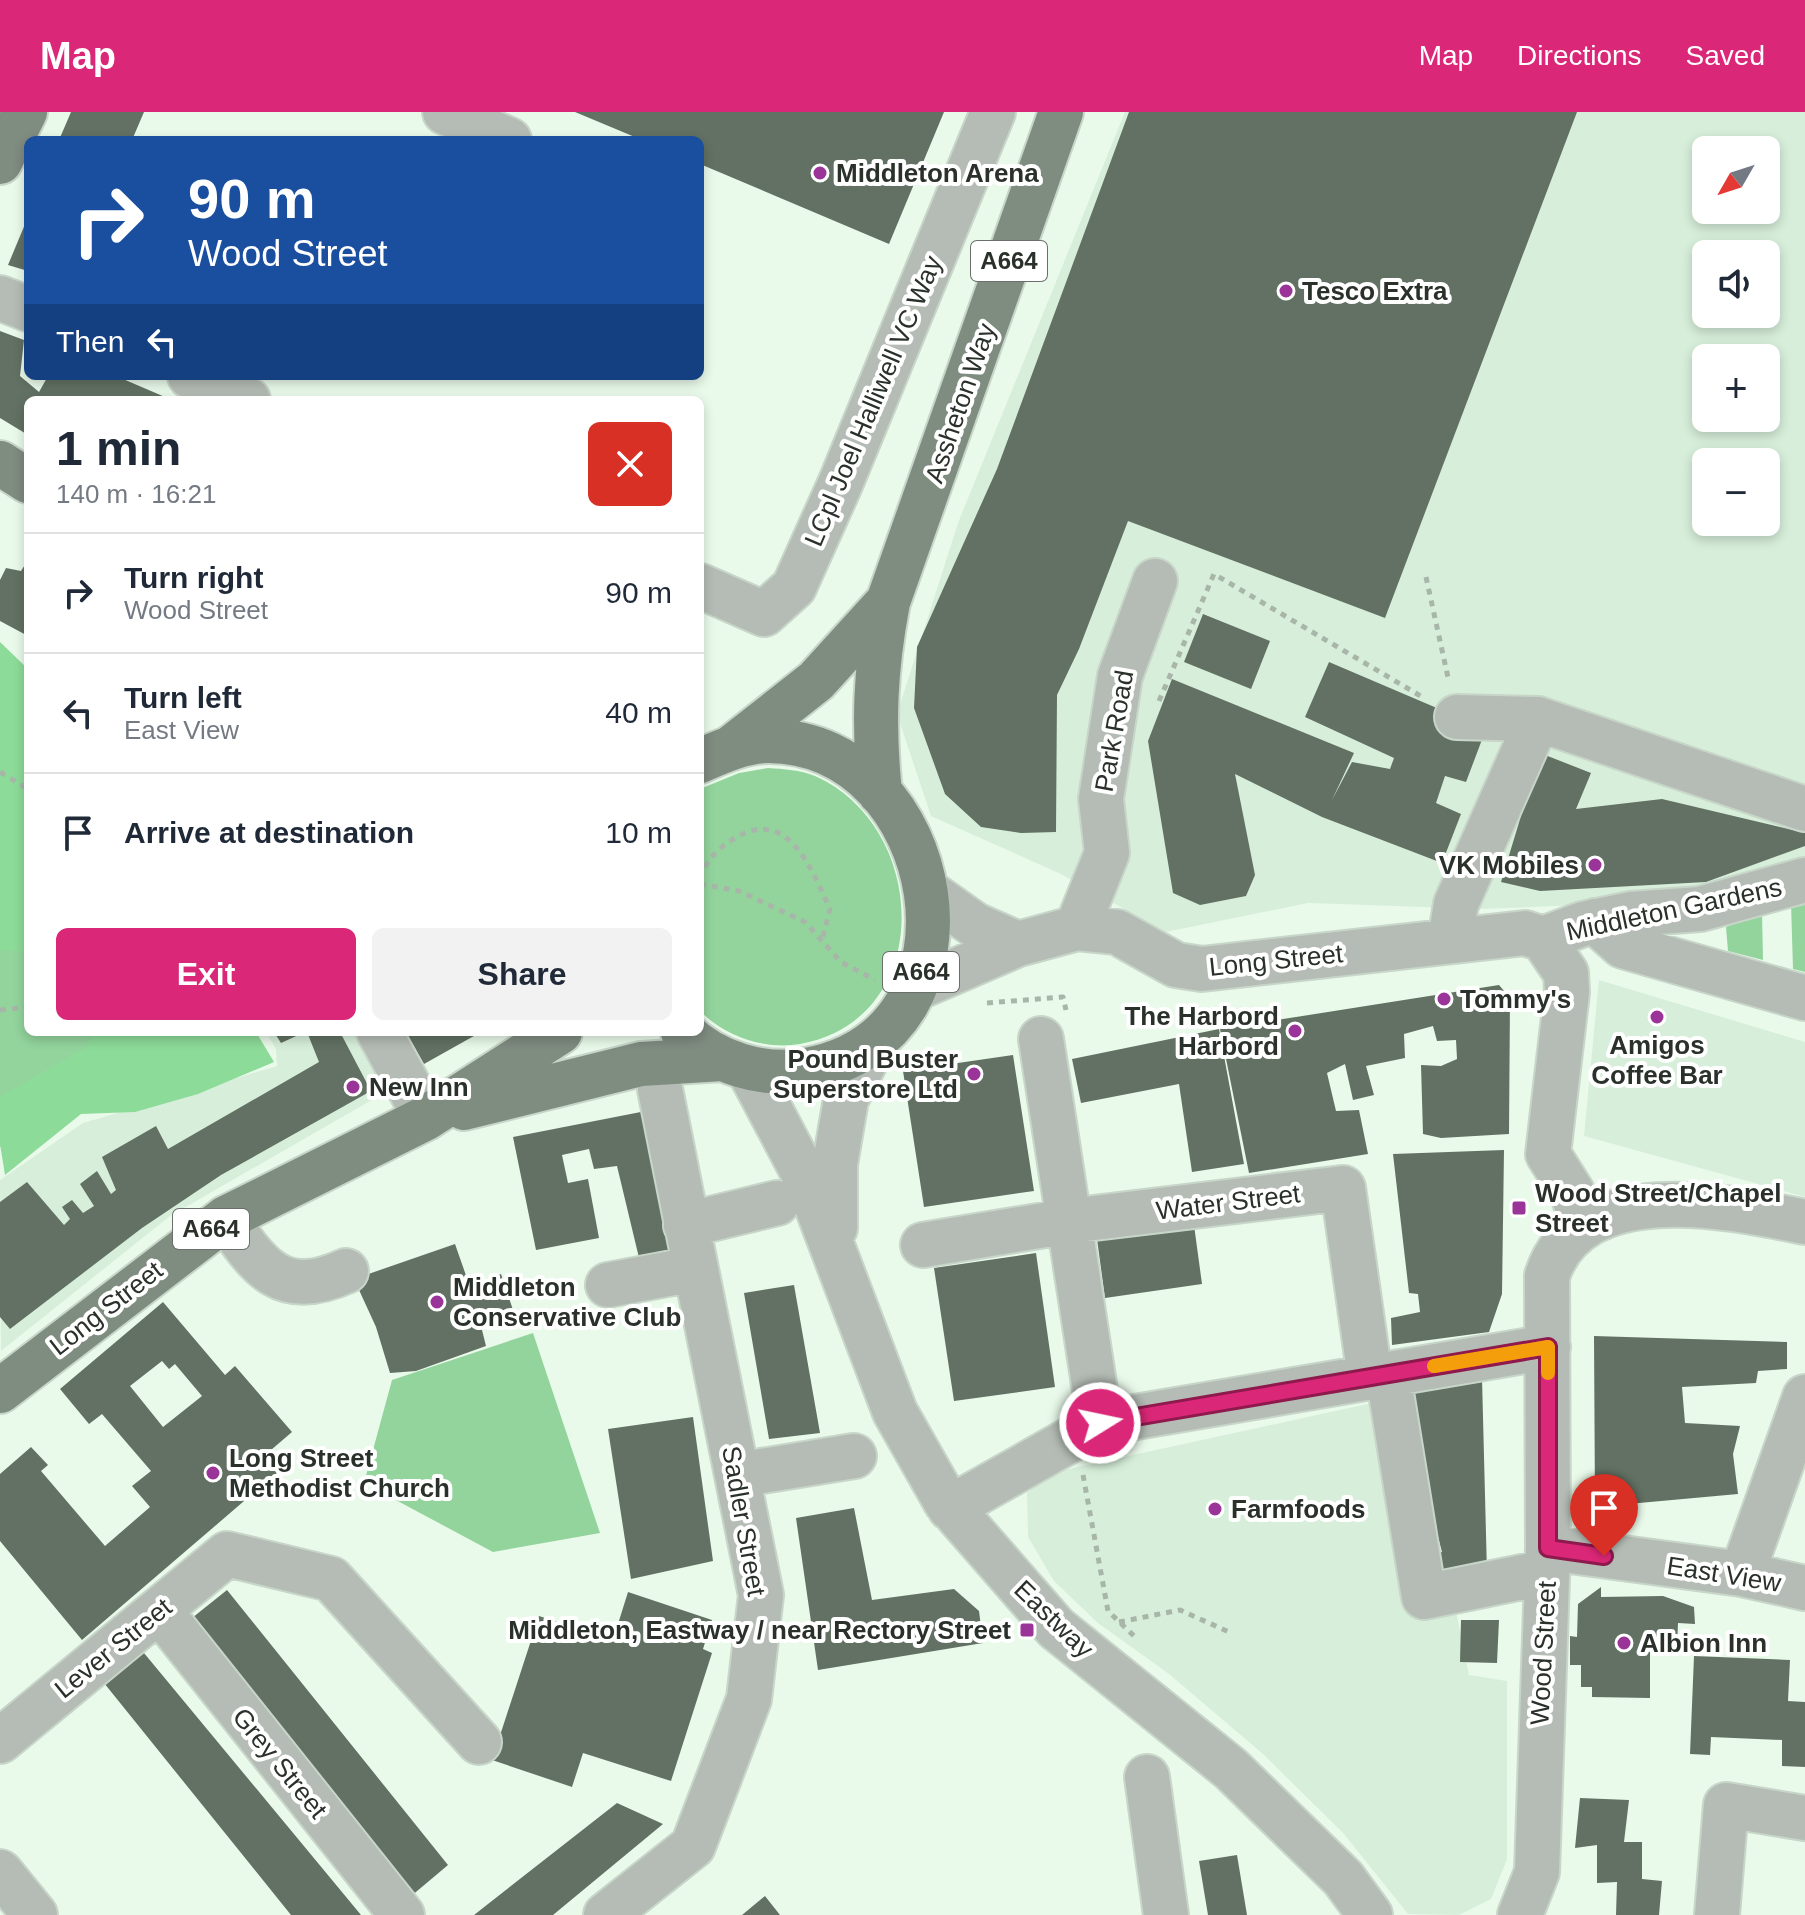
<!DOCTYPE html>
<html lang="en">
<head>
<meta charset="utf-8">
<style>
  body { margin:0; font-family:Arial,sans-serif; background:#f2f2f3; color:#1f2937; height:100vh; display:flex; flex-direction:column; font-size:30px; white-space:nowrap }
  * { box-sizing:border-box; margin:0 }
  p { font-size:26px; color:#747a83 }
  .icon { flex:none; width:44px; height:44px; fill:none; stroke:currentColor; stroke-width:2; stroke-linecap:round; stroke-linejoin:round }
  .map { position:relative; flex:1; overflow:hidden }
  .drawer { position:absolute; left:24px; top:284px; width:680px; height:640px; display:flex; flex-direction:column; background:#fff; border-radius:12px; box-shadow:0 4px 12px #0003 }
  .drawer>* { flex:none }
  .hud { position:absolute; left:24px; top:24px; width:680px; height:244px; border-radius:12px; box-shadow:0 4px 12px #0003; background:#1a4fa0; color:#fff; overflow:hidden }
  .needle { width:52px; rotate:231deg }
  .controls { position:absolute; left:1692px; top:24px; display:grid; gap:16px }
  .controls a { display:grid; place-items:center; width:88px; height:88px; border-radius:12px; background:#fff; box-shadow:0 4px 12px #0003; font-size:40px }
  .pin { position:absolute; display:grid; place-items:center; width:68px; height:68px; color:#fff; margin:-82px -34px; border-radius:50% 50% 50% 0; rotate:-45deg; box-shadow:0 0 8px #0007 }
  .pin .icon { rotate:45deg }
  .me { position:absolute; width:88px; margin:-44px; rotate:80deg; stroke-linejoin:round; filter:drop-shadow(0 0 6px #0008) }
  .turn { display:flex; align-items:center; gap:28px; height:168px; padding:0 32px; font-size:36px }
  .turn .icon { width:104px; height:104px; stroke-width:2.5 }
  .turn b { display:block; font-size:56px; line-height:68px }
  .then { display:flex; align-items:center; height:76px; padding:0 32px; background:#0003; gap:16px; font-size:30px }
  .round { display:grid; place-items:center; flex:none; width:84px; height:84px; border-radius:12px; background:#f2f2f3 }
  .summary { display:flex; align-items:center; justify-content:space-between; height:136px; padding:0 32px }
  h1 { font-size:48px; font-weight:700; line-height:60px }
  .cta { display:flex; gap:16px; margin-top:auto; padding:16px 32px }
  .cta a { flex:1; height:92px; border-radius:12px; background:#db2777; color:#fff; font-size:32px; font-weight:700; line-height:92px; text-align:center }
  .cta a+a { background:#f2f2f3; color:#1f2937 }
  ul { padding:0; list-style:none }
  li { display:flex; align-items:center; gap:24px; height:120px; padding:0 32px; border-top:2px solid #e0e1e3 }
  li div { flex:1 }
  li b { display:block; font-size:30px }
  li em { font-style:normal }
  header { display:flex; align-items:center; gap:48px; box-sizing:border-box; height:112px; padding:0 40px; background:#db2777; color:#fff }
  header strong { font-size:38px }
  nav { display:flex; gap:44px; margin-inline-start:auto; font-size:28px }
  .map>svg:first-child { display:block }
  .built { fill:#d7efda; fill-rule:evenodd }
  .green { fill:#93d49d }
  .forest { fill:#8ddb99 }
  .building { fill:#627163; fill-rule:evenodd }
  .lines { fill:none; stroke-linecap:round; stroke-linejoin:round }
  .minor-casing { stroke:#c7d6c8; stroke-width:48 }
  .major-casing { stroke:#c7d6c8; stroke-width:48 }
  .path { stroke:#a8b6a9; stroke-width:5; stroke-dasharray:6 6; stroke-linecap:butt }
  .minor { stroke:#b5bcb5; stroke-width:44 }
  .major { stroke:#7f8c80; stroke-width:44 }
  .route-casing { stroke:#8e194d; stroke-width:20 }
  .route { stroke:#db2777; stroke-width:14 }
  .slow { stroke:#f59e0b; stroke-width:14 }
  .poi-dot { fill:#9a3499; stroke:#fff; stroke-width:3 }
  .labels { text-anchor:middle; stroke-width:8; stroke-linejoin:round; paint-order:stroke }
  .shield { fill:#fff; stroke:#6a6f6b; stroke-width:2 }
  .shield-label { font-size:24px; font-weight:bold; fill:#2a312b }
  .poi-label { font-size:26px; font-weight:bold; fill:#2a312b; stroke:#fff; text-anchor:start }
  .street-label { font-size:26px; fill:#2a312b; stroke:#fff }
</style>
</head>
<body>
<header>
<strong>Map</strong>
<nav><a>Map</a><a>Directions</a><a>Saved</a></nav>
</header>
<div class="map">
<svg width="1805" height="1803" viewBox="0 0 1805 1803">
  <rect width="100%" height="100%" fill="#e9faea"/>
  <path class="built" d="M1125 0H1805V755L1699 788 1482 797 1308 791 1166 820 1061 762 931 704 897 602 958 411ZM1706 38H1766V98H1706ZM1706 142H1766V202H1706ZM1706 246H1766V306H1706ZM1706 350H1766V410H1706Z
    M1599 868 1805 930V1085L1584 1024Z
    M266 920H362L391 977 170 1104 1 1239 0 1068 83 1011 277 954 276 937Z
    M1381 1289 1454 1489 1469 1563 1507 1569V1747L1491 1787 1459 1803 1408 1802 1344 1722 1263 1642 1169 1562 1098 1511 1054 1469 1028 1425 1027 1381 1055 1360Z"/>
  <path class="green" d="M768 656C784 657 800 658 815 664 929 714 937 907 800 932 765 938 726 925 700 899V677L739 661Z
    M1805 786V860L1793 857 1791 791Z
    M1762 801 1763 848 1728 839 1726 815Z
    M0 818 28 832V920H151L0 1035Z
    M533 1221 600 1421 493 1440 364 1371 392 1268Z"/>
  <path class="forest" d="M0 530 28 557V840L0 838Z
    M92 920H256L274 950 198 982 135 1000 81 1002 5 1063 0 1032V985L88 934Z"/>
  <path class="building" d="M71 0H144L132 28H59Z
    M575 0H944L889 132 700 52V28H642Z
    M1129 0H1577L1385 506 1128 409 1079 537 1057 583 1056 720 1021 721 981 715 945 682 914 596 917 535 997 357Z
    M28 105V159L8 153Z
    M0 219 24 228 20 264 39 280 48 264H116L172 288H28V323L0 306Z
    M28 448V524L0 509V468L6 456 21 459Z
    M1203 502 1270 529 1251 577 1184 550Z
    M1329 550 1486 617 1466 670 1445 664 1436 691 1461 702 1442 751 1322 705 1235 662 1255 763 1246 784 1200 793 1173 781 1148 629 1172 567 1354 641 1332 688 1352 650 1390 657 1394 646 1305 605Z
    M1540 641 1591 661 1576 697 1662 687 1805 721V734L1706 770 1540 779 1501 770Z
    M1499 873 1510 886 1509 1022 1441 1026 1423 1022 1421 953 1441 954 1457 947 1456 928 1437 929 1433 914 1404 922 1405 946 1366 954 1374 983 1353 988 1345 952 1327 961 1336 999 1359 998 1368 1042 1249 1061 1220 917Z
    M1219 917 1244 1052 1192 1060 1179 972 1081 991 1072 947Z
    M274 920H305L281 931Z
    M307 920H340L371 979 221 1063 142 1116 10 1217 0 1205V1090L27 1070 64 1113 70 1107 62 1095 72 1088 83 1101 94 1094 80 1072 97 1059 111 1082 116 1078 102 1045 156 1014 168 1037 319 950Z
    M406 920H481L424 952Z
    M1013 943 1034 1079 924 1095 903 959Z
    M651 998 677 1142 640 1150 617 1054 594 1057 589 1037 562 1043 568 1071 588 1067 599 1126 536 1138 513 1025Z
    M1504 1038 1502 1182 1489 1220 1392 1233 1391 1206 1420 1200 1418 1182 1409 1181 1393 1042Z
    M1194 1113 1202 1172 1105 1186 1097 1127Z
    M455 1132 469 1172 501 1162 516 1207 481 1214 486 1234 416 1259 390 1261 376 1215 354 1167Z
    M1036 1141 1055 1275 954 1289 934 1156Z
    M794 1173 820 1321 769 1327 744 1181Z
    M163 1190 225 1263 235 1254 292 1320 271 1338 285 1354 82 1528 0 1429V1362L31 1335 48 1353 41 1359 105 1434 150 1395 132 1374 151 1359 102 1302 89 1312 60 1277ZM162 1249 169 1257 175 1252 202 1284 163 1315 130 1274Z
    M1594 1224 1787 1230V1257L1758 1259 1756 1271 1682 1275 1685 1311 1740 1314 1733 1342 1738 1382 1595 1395Z
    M1482 1266 1487 1461 1429 1470 1423 1443 1442 1440 1435 1413 1423 1417 1400 1281Z
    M693 1305 713 1449 631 1467 608 1317Z
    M854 1396 872 1488 954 1477 979 1499 983 1531 818 1558 796 1406Z
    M1601 1475V1485L1663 1484 1694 1495 1695 1512 1678 1511 1677 1537 1650 1536V1586L1592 1585V1575H1581V1553H1570V1524L1577 1525 1578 1492Z
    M227 1478 448 1753 410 1785 187 1510Z
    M628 1480 712 1508 703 1537 712 1541 671 1669 583 1641 572 1675 492 1648 539 1504 613 1528Z
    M1461 1508H1499L1497 1551 1460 1550Z
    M139 1535 361 1803H291L100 1566Z
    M1694 1544 1790 1548 1788 1589 1805 1590V1655L1782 1654V1628L1711 1625 1710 1643 1690 1642Z
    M1580 1686 1629 1688 1624 1730H1642V1767L1662 1769 1659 1803H1616L1617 1770 1597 1771V1733L1575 1736Z
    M617 1691 663 1712 553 1803H474Z
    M1237 1743 1247 1803H1208L1199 1749Z
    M765 1784 780 1803H742Z"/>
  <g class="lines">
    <defs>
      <path id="minor" d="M445 0 509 28
        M0 186 28 197
        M190 264 248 288
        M700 474 764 502 794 475 841 370 993 0
        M1457 605 1538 607 1805 697
        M927 779 975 813 1018 832
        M1595 809 1623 834 1805 886
        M1077 816 1107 741 1101 687 1120 564 1155 469
        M1543 827 1583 812 1631 802 1700 797 1805 768
        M1450 829 1456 792 1538 607
        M916 876 1018 832 1077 816 1117 820 1176 853 1202 857 1525 821 1543 827 1566 861 1567 880 1548 1042 1572 1080 1584 1114
        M379 920 426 1006
        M1041 927 1100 1311
        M748 956 807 1068 895 1300 946 1390 1056 1516 1231 1657 1343 1766 1370 1803
        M226 1106C259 1156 282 1188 346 1159
        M686 1113 777 1091
        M835 1116V1052L846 987 876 928
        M923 1133 1069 1109 1343 1076 1370 1265
        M608 1173 694 1157
        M1388 1262 1424 1485 1547 1460
        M737 1363 854 1344
        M950 1396 1100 1311 1548 1235
        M1548 1436 1742 1462 1805 1476
        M1742 1462 1805 1285
        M159 1498 402 1803
        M0 1629 227 1442 331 1467 479 1630
        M1147 1665 1166 1803
        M0 1760 35 1803
        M606 1803 693 1734 749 1587 761 1483 660 977
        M1520 1803 1537 1760 1548 1436 1547 1164C1580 1063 1727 1094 1805 1110
        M1717 1803 1726 1693 1805 1706"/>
      <path id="major" d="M0 50 25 0
        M0 351 28 369
        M732 635 816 569 886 492
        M880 681C873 612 875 558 888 490L1061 0
        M683 920C715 951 762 965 806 958 999 924 945 630 769 629 745 629 722 639 700 649
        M464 996 641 952 722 947
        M0 1279 226 1106 426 1006 560 920"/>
    </defs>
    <use href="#minor" class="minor-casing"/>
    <use href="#major" class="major-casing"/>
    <path class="path" d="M1426 465 1449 570
      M1159 589 1214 462 1424 586
      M0 660 28 677
      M700 766C708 746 719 735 737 725 789 695 812 759 830 797L822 828
      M700 772 739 779 805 810 841 850 875 868
      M987 891 1063 885 1066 898
      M0 898 28 895
      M1083 1363 1108 1499 1134 1524
      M1119 1510 1180 1498 1229 1520"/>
    <use href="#minor" class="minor"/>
    <use href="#major" class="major"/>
  </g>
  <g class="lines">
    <defs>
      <path id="route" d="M1100 1311 1548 1235V1436L1604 1444"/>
    </defs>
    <use href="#route" class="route-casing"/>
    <use href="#route" class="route"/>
    <path class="slow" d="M1434 1254 1548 1235V1261"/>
  </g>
  <g class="poi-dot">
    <circle cx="820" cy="61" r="8"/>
    <circle cx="1286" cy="179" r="8"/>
    <circle cx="1595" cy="753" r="8"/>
    <circle cx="1444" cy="887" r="8"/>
    <circle cx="1657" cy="905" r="8"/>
    <circle cx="1295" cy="919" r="8"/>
    <circle cx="974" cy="962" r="8"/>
    <circle cx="353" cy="975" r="8"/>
    <rect x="1511" y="1088" width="16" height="16" rx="4"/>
    <circle cx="437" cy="1190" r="8"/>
    <circle cx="213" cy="1361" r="8"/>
    <circle cx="1215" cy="1397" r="8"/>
    <rect x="1019" y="1510" width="16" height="16" rx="4"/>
    <circle cx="1624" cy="1531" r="8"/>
  </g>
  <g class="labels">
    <g class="shield">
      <rect x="971" y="129" width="76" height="40" rx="6"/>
      <rect x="883" y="840" width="76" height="40" rx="6"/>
      <rect x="173" y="1097" width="76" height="40" rx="6"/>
    </g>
    <g class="shield-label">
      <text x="1009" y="157">A664</text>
      <text x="921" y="868">A664</text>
      <text x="211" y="1125">A664</text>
    </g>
    <g class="poi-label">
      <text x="836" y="70">Middleton Arena</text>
      <text x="1302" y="188">Tesco Extra</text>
      <text x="1579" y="762" text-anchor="end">VK Mobiles</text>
      <text x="1460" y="896">Tommy's</text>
      <text x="1279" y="913" text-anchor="end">The Harbord<tspan x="1279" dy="30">Harbord</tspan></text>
      <text x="1657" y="942" text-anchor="middle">Amigos<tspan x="1657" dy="30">Coffee Bar</tspan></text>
      <text x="958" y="956" text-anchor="end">Pound Buster<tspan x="958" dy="30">Superstore Ltd</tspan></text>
      <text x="369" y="984">New Inn</text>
      <text x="1535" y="1090">Wood Street/Chapel<tspan x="1535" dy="30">Street</tspan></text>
      <text x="453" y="1184">Middleton<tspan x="453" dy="30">Conservative Club</tspan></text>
      <text x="229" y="1355">Long Street<tspan x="229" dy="30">Methodist Church</tspan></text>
      <text x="1231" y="1406">Farmfoods</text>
      <text x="1011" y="1527" text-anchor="end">Middleton, Eastway / near Rectory Street</text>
      <text x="1640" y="1540">Albion Inn</text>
    </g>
    <g class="street-label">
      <text transform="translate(873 289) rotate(-67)" y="9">LCpl Joel Halliwell VC Way</text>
      <text transform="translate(960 291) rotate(-71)" y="9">Assheton Way</text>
      <text transform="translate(1114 619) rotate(-80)" y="9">Park Road</text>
      <text transform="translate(1674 797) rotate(-12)" y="9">Middleton Gardens</text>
      <text transform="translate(1276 848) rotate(-6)" y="9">Long Street</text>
      <text transform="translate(1228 1090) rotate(-7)" y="9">Water Street</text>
      <text transform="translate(106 1196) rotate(-38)" y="9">Long Street</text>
      <text transform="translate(744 1409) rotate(80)" y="9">Sadler Street</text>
      <text transform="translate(1724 1462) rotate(9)" y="9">East View</text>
      <text transform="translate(1054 1507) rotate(44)" y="9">Eastway</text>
      <text transform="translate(113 1536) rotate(-39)" y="9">Lever Street</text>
      <text transform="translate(1543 1541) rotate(-87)" y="9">Wood Street</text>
      <text transform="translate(280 1651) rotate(51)" y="9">Grey Street</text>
    </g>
  </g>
</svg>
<div class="controls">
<a><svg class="needle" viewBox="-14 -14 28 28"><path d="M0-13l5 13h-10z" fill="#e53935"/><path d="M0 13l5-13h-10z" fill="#747a83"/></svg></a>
<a><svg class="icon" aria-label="sound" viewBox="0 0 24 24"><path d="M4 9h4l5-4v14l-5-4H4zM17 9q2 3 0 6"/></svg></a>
<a>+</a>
<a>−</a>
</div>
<div class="pin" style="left:1604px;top:1444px;background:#d93025"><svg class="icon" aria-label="arrive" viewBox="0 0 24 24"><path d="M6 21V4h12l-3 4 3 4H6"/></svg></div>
<svg class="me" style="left:1100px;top:1311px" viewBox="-20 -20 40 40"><circle r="17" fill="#db2777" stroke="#fff" stroke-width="3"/><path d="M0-11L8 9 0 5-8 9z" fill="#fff"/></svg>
<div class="hud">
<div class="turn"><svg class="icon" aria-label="right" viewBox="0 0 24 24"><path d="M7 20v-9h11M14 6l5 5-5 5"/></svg><div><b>90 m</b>Wood Street</div></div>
<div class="then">Then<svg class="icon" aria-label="left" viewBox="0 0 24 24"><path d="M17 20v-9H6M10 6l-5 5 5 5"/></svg></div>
</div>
<section class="drawer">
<div class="summary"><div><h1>1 min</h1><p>140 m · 16:21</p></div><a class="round" style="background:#d93025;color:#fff"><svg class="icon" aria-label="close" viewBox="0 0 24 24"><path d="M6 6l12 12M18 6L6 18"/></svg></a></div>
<ul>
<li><svg class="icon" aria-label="right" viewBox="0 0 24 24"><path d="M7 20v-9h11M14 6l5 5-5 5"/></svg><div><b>Turn right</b><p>Wood Street</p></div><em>90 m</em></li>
<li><svg class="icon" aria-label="left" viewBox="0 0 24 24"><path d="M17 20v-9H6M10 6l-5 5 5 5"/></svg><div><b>Turn left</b><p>East View</p></div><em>40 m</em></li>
<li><svg class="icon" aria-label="arrive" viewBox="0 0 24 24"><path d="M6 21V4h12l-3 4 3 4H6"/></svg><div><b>Arrive at destination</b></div><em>10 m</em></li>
</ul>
<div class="cta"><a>Exit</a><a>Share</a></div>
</section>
</div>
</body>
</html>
